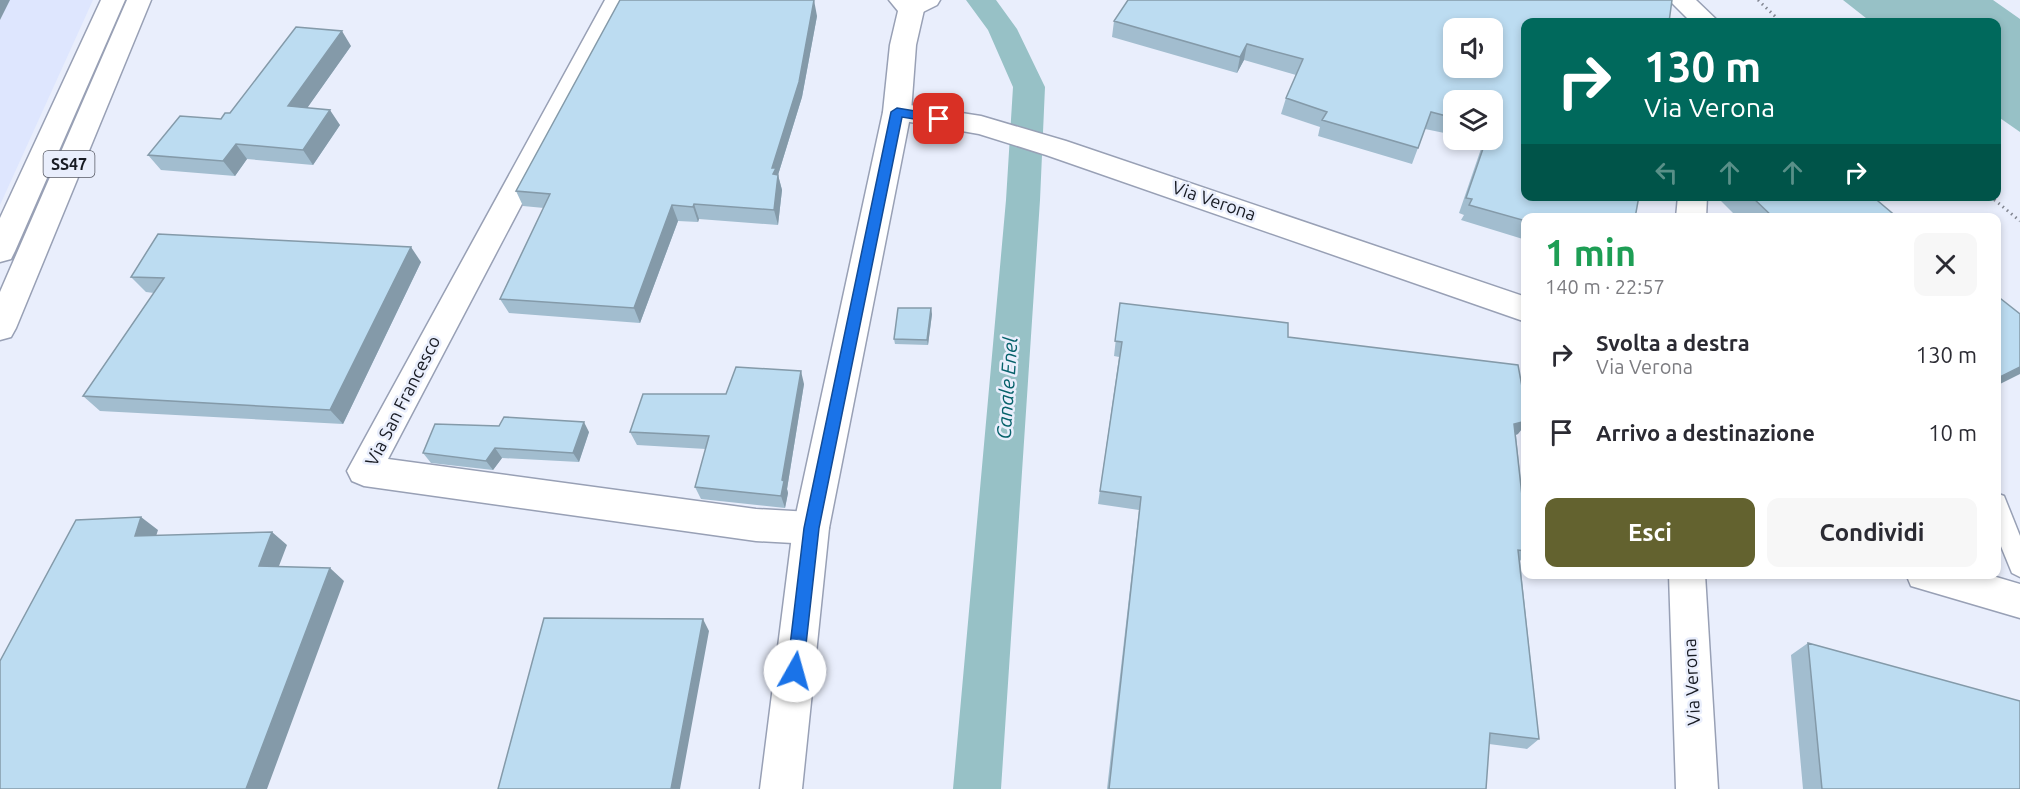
<!DOCTYPE html>
<html lang="it">
<head>
<meta charset="utf-8">
<style>
  body { margin:0; font-family:Ubuntu,sans-serif; background:#f7f7f7; color:#2b2b33; height:100vh; display:flex; flex-direction:column; font-size:22px; white-space:nowrap }
  * { box-sizing:border-box; margin:0 }
  p { font-size:20px; color:#7c7c81 }
  .icon { flex:none; width:33px; height:33px; fill:none; stroke:currentColor; stroke-width:2; stroke-linecap:round; stroke-linejoin:round }
  .map { position:relative; flex:1; overflow:hidden }
  .side { position:absolute; left:1521px; top:213px; width:480px; height:366px; display:flex; flex-direction:column; background:#fff; border-radius:12px; box-shadow:0 3px 9px #0003 }
  .side>* { flex:none }
  .hud { position:absolute; left:1521px; top:18px; width:480px; height:183px; border-radius:12px; box-shadow:0 3px 9px #0003; background:#00695c; color:#fff; overflow:hidden }
  .fabs { position:absolute; left:1443px; top:18px; display:grid; gap:12px }
  .fabs a { display:grid; place-items:center; width:60px; height:60px; border-radius:12px; background:#fff; box-shadow:0 3px 9px #0003; font-size:30px }
  .pin { position:absolute; display:grid; place-items:center; width:51px; height:51px; color:#fff; margin:-26px; border-radius:12px; box-shadow:0 3px 9px #0006 }
  .me { position:absolute; width:66px; margin:-33px; rotate:7deg; stroke-linejoin:round; filter:drop-shadow(0 0 4px #0008) }
  .turn { display:flex; align-items:center; gap:21px; height:126px; padding:0 24px; font-size:27px }
  .turn .icon { width:78px; height:78px; stroke-width:2.5 }
  .turn b { display:block; font-size:42px; line-height:51px }
  .lanes { display:flex; align-items:center; height:57px; padding:0 24px; background:#0003; justify-content:center; gap:30px; direction:ltr }
  .lanes .off { opacity:.35 }
  .round { display:grid; place-items:center; flex:none; width:63px; height:63px; border-radius:12px; background:#f7f7f7 }
  .overview { display:flex; align-items:center; justify-content:space-between; height:102px; padding:0 24px }
  h1 { font-size:36px; font-weight:700; line-height:45px; color:#1e9e55 }
  .action { display:flex; gap:12px; margin-top:auto; padding:12px 24px }
  .action a { flex:1; height:69px; border-radius:12px; background:#63622f; color:#fff; font-size:24px; font-weight:700; line-height:69px; text-align:center }
  .action a+a { background:#f7f7f7; color:#2b2b33 }
  ul { padding:0; list-style:none }
  li { display:flex; align-items:center; gap:18px; height:78px; padding:0 24px }
  li div { flex:1 }
  li b { display:block; font-size:22px }
  li em { font-style:normal }
  .map>svg:first-child { display:block }
  .built { fill:#dee6fe }
  .water { fill:#97c1c6 }
  .lines { fill:none; stroke-linecap:round; stroke-linejoin:round }
  .canal { fill:#97c1c6; fill-rule:evenodd }
  .lane-casing { stroke:#98a0b5; stroke-width:3 }
  .street-casing { stroke:#98a0b5; stroke-width:3 }
  .secondary-casing { stroke:#98a0b5; stroke-width:3 }
  .highway-casing { stroke:#98a0b5; stroke-width:3 }
  .path { stroke:#818590; stroke-width:3; stroke-dasharray:1.5 4; stroke-linecap:butt }
  .lane { fill:#fff; fill-rule:evenodd }
  .street { fill:#fff; fill-rule:evenodd }
  .secondary { fill:#fff; fill-rule:evenodd }
  .highway { fill:#fff; fill-rule:evenodd }
  .wall { fill:#a2bdcf }
  .shaded-wall { fill:#849aa9 }
  .building { fill:#bcdcf1; stroke:#849aa9; stroke-width:1.5; fill-rule:evenodd }
  .route { fill:#1a73e8; stroke:#114b97; stroke-width:1.5 }
  .labels { text-anchor:middle; stroke-width:5; stroke-linejoin:round; paint-order:stroke }
  .shield { fill:#e9eefc; stroke:#575a64; stroke-width:1.5 }
  .shield-label { font-size:16px; font-weight:bold; fill:#181b23 }
  .street-label { font-size:18px; fill:#181b23; stroke:#e9eefc }
  .water-label { font-size:20px; font-style:italic; fill:#06616a; stroke:#e9eefc }
</style>
</head>
<body>
<div class="map">
<svg width="2020" height="789" viewBox="0 0 2020 789">
  <rect width="100%" height="100%" fill="#e9eefc"/>
  <path class="built" d="M0 0H93L0 205Z"/>
  <path class="water" d="M1843 0H1993L2020 19V132L1997 116 1996 22H1871Z"/>
  <g class="lines">
    <path class="canal" d="M966 0H996L1017 29 1045 87 1040 200 1001 789H953L1006 200 1013 87 988 30Z"/>
    <defs>
      <path id="lane" d="M1996 493 2004 496 2020 536V577L2012 573 1996 534Z"/>
      <path id="street" d="M605 0H629L388 459 756 509 811 512 824 517 829 528 824 539 811 544 756 541 364 486 352 481 347 471Z
        M910 0H940L937 5 911 18 902 16 898 10Z
        M1669 0H1696L1719 22H1691Z
        M897 103 981 116 1066 141 1526 297V322L1046 155 979 134 887 118 883 112 887 106Z
        M1678 196H1707L1706 218H1676Z
        M1669 574H1705L1718 789H1676Z
        M1906 574H1986L2020 584V618L1911 586Z"/>
      <path id="secondary" d="M889 0H915L924 10 916 45 911 112 829 528 802 789H760L793 528 883 112 890 45 898 11Z"/>
      <path id="highway" d="M101 0H125L15 251 11 259 0 262V218Z
        M127 0H151L16 328 11 337 0 340V292Z"/>
    </defs>
    <use href="#lane" class="lane-casing"/>
    <use href="#street" class="street-casing"/>
    <use href="#secondary" class="secondary-casing"/>
    <use href="#highway" class="highway-casing"/>
    <path class="path" d="M1758 0 1781 22
      M1990 196 2020 221"/>
    <use href="#lane" class="lane"/>
    <use href="#street" class="street"/>
    <use href="#secondary" class="secondary"/>
    <use href="#highway" class="highway"/>
  </g>
  <path class="wall" d="M1672 0 1526 218V240L1461 220 1464 215 1459 213 1483 143 1471 140H1492V100H1454V135L1425 129 1412 164 1318 136 1320 127 1281 114 1286 98 1296 75 1244 60 1237 73 1112 37 1114 21Z
    M817 16 802 97 778 175 782 190 778 225 699 219 698 222 678 221 640 323 509 313 500 299 544 208 523 206 516 191Z
    M351 46 307 108 340 125 313 165 247 159 235 176 161 170 148 155 221 119Z
    M1716 196H1872L1898 218H1738Z
    M421 262 343 424 100 411 83 396 154 293 146 292 131 277Z
    M1120 303 1288 337 1518 434 1516 435 1526 531V553L1520 561 1539 739 1527 749 1489 744 1486 789H1107L1139 510 1098 504 1119 357 1114 356Z
    M932 314 928 345 895 344 894 339Z
    M804 384 787 489 788 493 785 508 701 499 695 487 706 449 637 445 630 432 726 394Z
    M589 432 579 462 502 458 493 470 431 463 423 453Z
    M1808 643 2020 789H1803L1791 655Z"/>
  <path class="shaded-wall" d="M0 0H10L0 20Z
    M814 0 817 16 802 97 778 175 782 190 778 225 774 210 772 168Z
    M342 31 351 46 298 121 288 106Z
    M1247 44 1244 60 1237 73 1240 57Z
    M330 110 340 125 313 165 303 150Z
    M236 144 247 159 235 176 223 161Z
    M694 204 699 219 698 222 693 207Z
    M672 205 678 221 640 323 634 308Z
    M411 247 421 262 343 424 330 410Z
    M931 308 932 314 928 345 927 340Z
    M2020 367V374L1996 386V379Z
    M801 371 804 384 787 489 788 493 785 508 781 496 782 480Z
    M1526 421V424L1518 434 1505 438 1514 424Z
    M584 422 589 432 579 462 573 453Z
    M495 448 502 458 493 470 486 461Z
    M141 517 158 530 152 549 135 536Z
    M272 532 287 545 274 579 259 566Z
    M330 568 344 581 267 789H246Z
    M703 619 709 631 680 789H671Z"/>
  <path class="building" d="M620 0H814L799 82 772 168H776L773 174 778 175 774 210 694 204 693 207 672 205 634 308 500 299 550 194 516 191Z
    M1128 0H1672L1669 22H1526V196H1639L1635 218H1526V221L1469 205 1472 199 1466 198 1486 140H1492V100H1454V118L1431 112 1418 148 1322 120 1327 112 1286 98 1303 59 1247 44 1240 57 1114 21ZM1454 28H1492V68H1454Z
    M296 27 342 31 288 106 330 110 303 150 236 144 223 161 148 155 180 116 221 119 225 113H230Z
    M1751 196H1872L1898 218H1774Z
    M158 234 411 247 330 410 83 396 164 278 131 277Z
    M1996 295 2020 314V367L1996 379Z
    M1120 303 1288 323V337L1518 365 1526 408V421L1514 424 1526 531V551L1518 550 1539 739 1490 733 1486 789H1109L1141 497 1100 491 1122 342 1115 341Z
    M898 308H931L927 340 894 339Z
    M736 367 801 371 782 480 784 481 781 496 695 487 709 436 630 432 643 394H726Z
    M504 417 584 422 573 453 495 448 486 461 423 453 435 424 499 426Z
    M141 517 135 536 272 532 259 566 330 568 246 789H0V661L76 520Z
    M544 618 703 619 671 789H498Z
    M1808 643 2020 701V789H1822Z"/>
  <path class="route" d="M897 108 939 115 945 119 939 123 902 117 819 528 803 671 800 676 795 678 789 676 787 671 804 528 891 112Z"/>
  <g class="labels">
    <rect class="shield" x="43.5" y="151" width="51" height="26" rx="4.5"/>
    <g class="shield-label">
      <text x="69" y="170">SS47</text>
    </g>
    <g class="street-label">
      <text transform="translate(1214 201) rotate(19)" y="6">Via Verona</text>
      <text transform="translate(403 401) rotate(-63)" y="6">Via San Francesco</text>
      <text transform="translate(1692 682) rotate(-93)" y="6">Via Verona</text>
    </g>
    <g class="water-label">
      <text transform="translate(1007 388) rotate(-86)" y="7">Canale Enel</text>
    </g>
  </g>
</svg>
<div class="fabs">
<a><svg class="icon" aria-label="sound" viewBox="0 0 24 24"><path d="M4 9h4l5-4v14l-5-4H4zM17 9q2 3 0 6"/></svg></a>
<a><svg class="icon" aria-label="layers" viewBox="0 0 24 24"><path d="M12 4l9 5-9 5-9-5zM3 14l9 5 9-5"/></svg></a>
</div>
<div class="pin" style="left:939px;top:119px;background:#d93025"><svg class="icon" aria-label="arrive" viewBox="0 0 24 24"><path d="M6 21V4h12l-3 4 3 4H6"/></svg></div>
<svg class="me" style="left:795px;top:671px" viewBox="-20 -20 40 40"><circle r="19" fill="#fff"/><path d="M0-13L10 11 0 6-10 11z" fill="#1a73e8"/></svg>
<div class="hud">
<div class="turn"><svg class="icon" aria-label="right" viewBox="0 0 24 24"><path d="M7 20v-9h11M14 6l5 5-5 5"/></svg><div><b>130 m</b>Via Verona</div></div>
<div class="lanes"><svg class="icon off" aria-label="left" viewBox="0 0 24 24"><path d="M17 20v-9H6M10 6l-5 5 5 5"/></svg><svg class="icon off" aria-label="ahead" viewBox="0 0 24 24"><path d="M12 20V5M6 11l6-6 6 6"/></svg><svg class="icon off" aria-label="ahead" viewBox="0 0 24 24"><path d="M12 20V5M6 11l6-6 6 6"/></svg><svg class="icon" aria-label="right" viewBox="0 0 24 24"><path d="M7 20v-9h11M14 6l5 5-5 5"/></svg></div>
</div>
<section class="side">
<div class="overview"><div><h1>1 min</h1><p>140 m · 22:57</p></div><a class="round"><svg class="icon" aria-label="close" viewBox="0 0 24 24"><path d="M6 6l12 12M18 6L6 18"/></svg></a></div>
<ul>
<li><svg class="icon" aria-label="right" viewBox="0 0 24 24"><path d="M7 20v-9h11M14 6l5 5-5 5"/></svg><div><b>Svolta a destra</b><p>Via Verona</p></div><em>130 m</em></li>
<li><svg class="icon" aria-label="arrive" viewBox="0 0 24 24"><path d="M6 21V4h12l-3 4 3 4H6"/></svg><div><b>Arrivo a destinazione</b></div><em>10 m</em></li>
</ul>
<div class="action"><a>Esci</a><a>Condividi</a></div>
</section>
</div>
</body>
</html>
